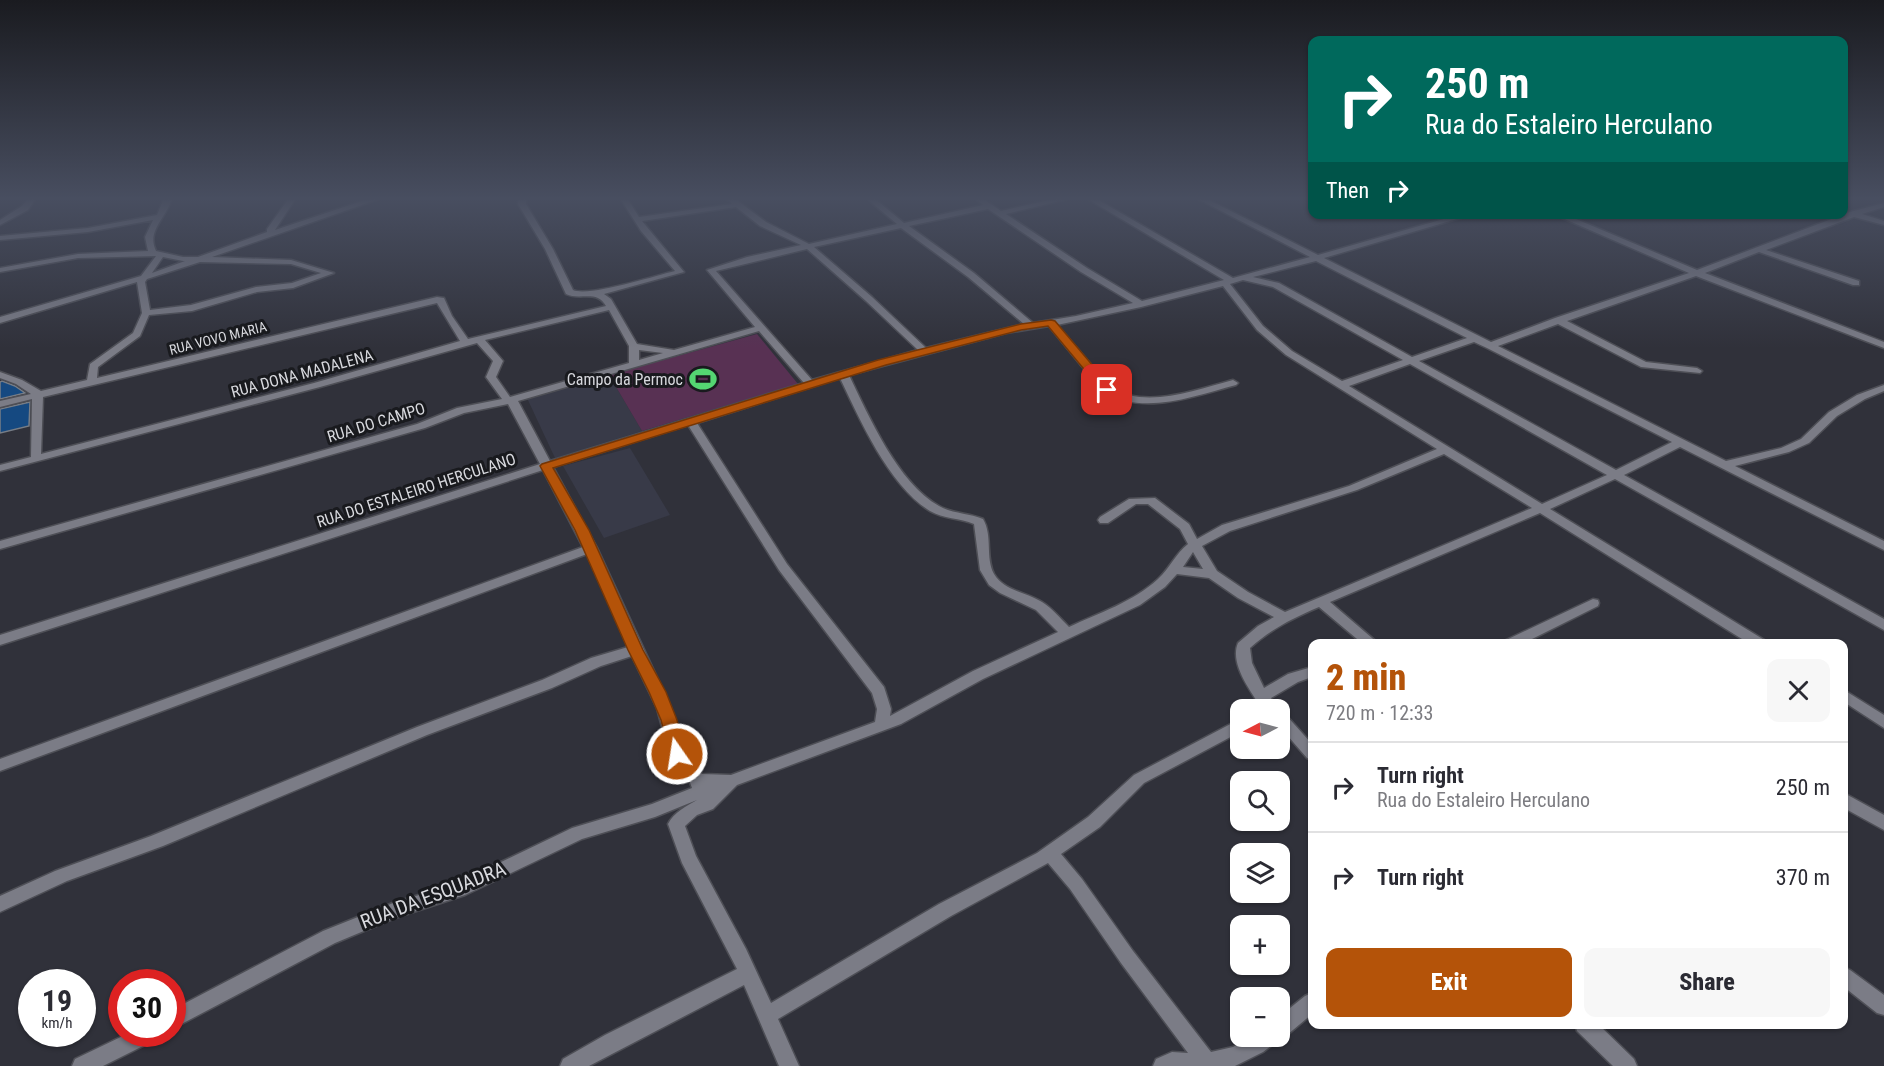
<!DOCTYPE html>
<html lang="en">
<head>
<meta charset="utf-8">
<style>
  body { margin:0; font-family:"Roboto Condensed",sans-serif; background:#f7f7f7; color:#2b2b33; height:100vh; display:flex; flex-direction:column; font-size:22px; white-space:nowrap }
  * { box-sizing:border-box; margin:0 }
  p { font-size:20px; color:#7c7c81 }
  .icon { flex:none; width:33px; height:33px; fill:none; stroke:currentColor; stroke-width:2; stroke-linecap:round; stroke-linejoin:round }
  .map { position:relative; flex:1; overflow:hidden }
  .details { position:absolute; left:1308px; top:639px; width:540px; height:390px; display:flex; flex-direction:column; background:#fff; border-radius:12px; box-shadow:0 2px 4px #0004 }
  .details>* { flex:none }
  .banner { position:absolute; left:1308px; top:36px; width:540px; height:183px; border-radius:12px; box-shadow:0 2px 4px #0004; background:#00695c; color:#fff; overflow:hidden }
  .needle { width:39px; rotate:264deg }
  .controls { position:absolute; left:1230px; top:699px; display:grid; gap:12px }
  .controls a { display:grid; place-items:center; width:60px; height:60px; border-radius:12px; background:#fff; box-shadow:0 2px 4px #0004; font-size:30px }
  .speed { position:absolute; left:18px; top:969px; display:flex; gap:12px; font-size:30px; font-weight:700; text-align:center }
  .speed>* { display:grid; place-content:center; width:78px; height:78px; border-radius:50%; background:#fff; box-shadow:0 2px 4px #0004; line-height:1 }
  .speed small { font-size:15px; font-weight:400 }
  .speed .limit { border:9px solid #d22; background:#fff; color:#111 }
  .pin { position:absolute; display:grid; place-items:center; width:51px; height:51px; color:#fff; margin:-26px; border-radius:12px; box-shadow:0 3px 9px #0006 }
  .me { position:absolute; width:66px; margin:-33px; rotate:347deg; stroke-linejoin:round; filter:drop-shadow(0 0 4px #0008) }
  .turn { display:flex; align-items:center; gap:21px; height:126px; padding:0 18px; font-size:27px }
  .turn .icon { width:78px; height:78px; stroke-width:2.5 }
  .turn b { display:block; font-size:42px; line-height:51px }
  .then { display:flex; align-items:center; height:57px; padding:0 18px; background:#0003; gap:12px; font-size:22px }
  .round { display:grid; place-items:center; flex:none; width:63px; height:63px; border-radius:12px; background:#f7f7f7 }
  .headline { display:flex; align-items:center; justify-content:space-between; height:102px; padding:0 18px }
  h1 { font-size:36px; font-weight:800; line-height:45px; color:#b45309 }
  .button { display:flex; gap:12px; margin-top:auto; padding:12px 18px }
  .button a { flex:1; height:69px; border-radius:12px; background:#b45309; color:#fff; font-size:24px; font-weight:800; line-height:69px; text-align:center }
  .button a+a { background:#f7f7f7; color:#2b2b33 }
  ul { padding:0; list-style:none }
  li { display:flex; align-items:center; gap:18px; height:90px; padding:0 18px; border-top:2px solid #e1e1e2 }
  li div { flex:1 }
  li b { display:block; font-size:22px }
  li em { font-style:normal }
  .map>svg:first-child { display:block }
  .built { fill:#383a48 }
  .green { fill:#583153 }
  .building { fill:#154981; stroke:#777d86; stroke-width:1.5 }
  .lines { fill:none; stroke-linecap:round; stroke-linejoin:round }
  .minor-casing { stroke:#4e4f56; stroke-width:3 }
  .minor { fill:#7b7c86; fill-rule:evenodd }
  .route { fill:#b45309; stroke:#753606; stroke-width:1.5 }
  .labels { text-anchor:middle; stroke-width:6; stroke-linejoin:round; paint-order:stroke }
  .far-street-label { font-size:14px; fill:#d8d9de; stroke:#191a1e }
  .street-label { font-size:16px; fill:#d8d9de; stroke:#191a1e }
  .poi-label { font-size:16px; fill:#d8d9de; stroke:#191a1e; text-anchor:end }
  .near-street-label { font-size:20px; fill:#d8d9de; stroke:#191a1e }
</style>
</head>
<body>
<div class="map">
<svg width="1884" height="1066" viewBox="0 0 1884 1066">
  <rect width="100%" height="100%" fill="#30313a"/>
  <path class="built" d="M609 375 642 431 555 458 527 398Z
    M630 448 670 515 604 538 563 466Z"/>
  <path class="green" d="M757 334 798 384 642 431 609 375Z"/>
  <path class="building" d="M2 381 15 386 25 393 0 399V382Z
    M30 402 29 426 0 433V409Z"/>
  <g class="lines">
    <defs>
      <path id="minor" d="M29 198H36L28 210 0 225V220L22 206Z
        M164 198H172C167 218 146 230 156 251L183 257H198L267 232V229L289 198H296L275 230 371 198H382L212 257 291 260 334 273 293 288 257 292 192 311 149 315 140 336 98 367 97 378 437 297 444 298 452 316 468 339 606 306C597 289 580 301 566 294L545 249 518 204V198H526V204L553 249 573 290C589 297 654 276 675 271L641 231 620 198H627L639 217 732 204 726 198H734L766 222 809 244 897 224 866 198H874L904 223 983 205 974 198H982L1001 211 1058 198H1072L1006 214 1087 268 1142 301 1224 280 1086 198H1095L1233 278 1310 257 1196 198H1205L1318 255 1461 214H1474L1324 258 1491 342 1555 318 1689 273 1553 214H1564L1697 270 1850 212 1884 203V207L1862 214 1884 221V225L1854 217 1766 250 1859 281V285H1853L1759 252 1705 273 1884 342V348L1696 276 1567 321 1646 362 1697 368 1702 371 1700 373 1641 367 1558 324 1498 346 1726 461 1781 448 1801 439 1829 412 1857 395 1884 385V391L1865 399 1837 416 1809 443 1789 452 1735 466 1884 541V550L1680 447 1624 475 1884 619V630L1615 479 1550 509 1766 641 1768 644H1750L1540 513 1330 602 1379 644H1363L1319 607C1293 618 1271 629 1250 648L1252 663 1264 688 1288 674 1312 667V677L1298 682 1271 698 1278 710H1263C1252 693 1229 664 1238 643L1258 626 1274 617 1238 598 1209 578 1177 574 1165 587 1140 605 983 679 901 724 737 785 713 809 697 815 685 826 696 856 746 949 771 1003 939 904 1037 853 1088 817 1134 775 1240 719V732L1144 783 1100 827 1061 854 1082 879 1133 951 1211 1052 1233 1047 1252 1036H1277L1275 1043 1263 1052 1235 1066H1153L1156 1059 1172 1052 1188 1053 1121 963 1070 889 1048 863 951 916 778 1019 799 1066H779L744 985 589 1066H560L563 1059 605 1035 737 969 682 863 668 824C674 812 687 806 697 800L655 817 582 839 465 895 395 918 335 943 172 1029V1010L323 931 393 903 455 884 572 828 652 804 692 788 688 777 669 754 657 708 632 656 601 666 552 688 427 735 163 846 67 881 0 912V896L55 871 151 836 417 727 542 680 591 658 628 647 587 554 0 771V759L583 547 543 470 0 645V635L540 464 508 404 464 413 425 428 0 549V541L417 424 457 408 502 399 486 377 493 361 477 343 320 387 0 471V465L31 457 32 399 0 407V401L31 394 16 384 0 378V372L22 380 41 391 87 380 90 364 133 333 142 313 137 282 0 323V317L141 276 156 256 78 258 0 272V268L78 254 148 251 145 237 153 220 88 232 0 240V236L88 228 157 215ZM736 207 760 226 801 245 747 257 707 270 755 327 674 350 637 344 611 299 604 294 684 272 642 221ZM988 209 1081 272 1133 303 1076 316 1033 323 974 273 909 226ZM901 228 968 277 1024 324 926 348 872 297 814 247ZM807 249 866 301 918 350 812 380 716 271ZM163 257 183 261H185L152 273ZM1316 261 1467 338 1412 357 1279 283 1253 277ZM200 262 291 264 321 273 292 283 256 287 191 305 150 310 145 282 147 279ZM1243 280 1273 287 1403 360 1342 381 1292 351 1263 326 1230 284ZM1223 286 1257 330 1286 355 1437 449 1349 486 1222 525 1197 539 1189 524 1155 498 1129 499 1100 517 1098 520 1100 523H1108L1136 504H1148L1180 529 1188 544C1176 553 1170 568 1158 579 1133 602 1099 613 1069 627 1060 618 1052 608 1042 602 1026 592 1004 591 994 574 985 557 993 536 983 519 969 513 953 514 939 506 898 483 869 417 849 375L1006 333 1049 326 1103 392C1144 416 1194 396 1236 385L1238 383 1233 380C1195 390 1147 409 1111 388L1057 325 1141 307ZM437 303 460 341 314 383 41 454 43 397ZM609 310 629 346V363L510 397 496 377 503 361 485 340ZM759 331 804 383 550 461 518 401ZM1474 342 1487 348 1672 442 1616 470 1419 361ZM639 350 663 353 639 360ZM1410 364 1607 475 1542 504 1349 386ZM840 378C860 420 889 486 930 511 943 519 960 518 974 524L980 570 989 585 1000 593 1036 610 1058 632 973 671 890 716 891 709 884 687 787 564 697 423ZM688 425 779 570 872 693 877 709 875 722 731 775 702 774 684 751 671 708 597 548 553 467ZM1444 454 1532 508 1285 612 1248 592 1217 571 1202 546 1230 531 1357 490ZM1193 552 1203 569 1183 567Z
        M1593 599 1598 600 1599 603 1598 606 1522 644H1502L1504 641Z
        M1844 690 1884 715V728L1844 702Z
        M1280 712 1285 714 1312 744V760L1307 758 1280 727Z
        M1844 793 1884 815V830L1844 808Z
        M1844 967 1850 970 1884 995V1015L1877 1013 1844 987Z
        M1312 993V1014L1287 1035 1280 1038 1278 1036H1280V1016L1305 996Z
        M1575 1024H1598L1634 1059 1637 1066H1613L1577 1031Z
        M127 1034H156L153 1041 103 1066H72L75 1059Z"/>
    </defs>
    <use href="#minor" class="minor-casing"/>
    <use href="#minor" class="minor"/>
  </g>
  <linearGradient id="sky" x2="0" y2="1"><stop stop-color="#1a1b20"/><stop offset="0.57" stop-color="#484e60"/><stop offset="1" stop-color="#484e60" stop-opacity="0"/></linearGradient>
  <rect width="1884" height="348" fill="url(#sky)"/>
  <path class="route" d="M1051 320 1055 321 1111 387V392H1103L1048 326 1021 330 886 365 553 468 589 530 643 650 666 692 677 720 686 754 683 759 677 761 671 759 661 720 649 692 628 650 575 530 540 466 542 464 878 360 1021 324Z"/>
  <defs>
    <symbol id="stadium-bare" viewBox="-9 -9 18 18"><path d="M0-5a6.5 5 0 1 0 0 10a6.5 5 0 1 0 0-10ZM-3.5-1.8h7v3.6h-7Z" fill="#54d672" stroke="#191a1e" stroke-width="2.5" paint-order="stroke"/></symbol>
  </defs>
  <g fill-rule="evenodd">
    <use href="#stadium-bare" x="684" y="360" width="38" height="38"/>
  </g>
  <g class="labels">
    <g class="far-street-label">
      <text transform="translate(218 338) rotate(-14)" y="5">RUA VOVO MARIA</text>
    </g>
    <g class="street-label">
      <text transform="translate(302 373) rotate(-15)" y="6">RUA DONA MADALENA</text>
      <text transform="translate(376 422) rotate(-17)" y="6">RUA DO CAMPO</text>
      <text transform="translate(416 490) rotate(-18)" y="6">RUA DO ESTALEIRO HERCULANO</text>
    </g>
    <g class="poi-label">
      <text x="683" y="385">Campo da Permoc</text>
    </g>
    <g class="near-street-label">
      <text transform="translate(433 895) rotate(-21)" y="7">RUA DA ESQUADRA</text>
    </g>
  </g>
</svg>
<div class="controls">
<a><svg class="needle" viewBox="-14 -14 28 28"><path d="M0-13l5 13h-10z" fill="#e53935"/><path d="M0 13l5-13h-10z" fill="#7c7c81"/></svg></a>
<a><svg class="icon" aria-label="search" viewBox="0 0 24 24"><circle cx="10" cy="10" r="6"/><path d="M15 15l6 6"/></svg></a>
<a><svg class="icon" aria-label="layers" viewBox="0 0 24 24"><path d="M12 4l9 5-9 5-9-5zM3 14l9 5 9-5"/></svg></a>
<a>+</a>
<a>−</a>
</div>
<div class="speed"><div>19<small>km/h</small></div><div class="limit">30</div></div>
<div class="pin" style="left:1107px;top:390px;background:#d93025"><svg class="icon" aria-label="arrive" viewBox="0 0 24 24"><path d="M6 21V4h12l-3 4 3 4H6"/></svg></div>
<svg class="me" style="left:677px;top:754px" viewBox="-20 -20 40 40"><circle r="17" fill="#b45309" stroke="#fff" stroke-width="3"/><path d="M0-11L8 9 0 5-8 9z" fill="#fff"/></svg>
<div class="banner">
<div class="turn"><svg class="icon" aria-label="right" viewBox="0 0 24 24"><path d="M7 20v-9h11M14 6l5 5-5 5"/></svg><div><b>250 m</b>Rua do Estaleiro Herculano</div></div>
<div class="then">Then<svg class="icon" aria-label="right" viewBox="0 0 24 24"><path d="M7 20v-9h11M14 6l5 5-5 5"/></svg></div>
</div>
<section class="details">
<div class="headline"><div><h1>2 min</h1><p>720 m · 12:33</p></div><a class="round"><svg class="icon" aria-label="close" viewBox="0 0 24 24"><path d="M6 6l12 12M18 6L6 18"/></svg></a></div>
<ul>
<li><svg class="icon" aria-label="right" viewBox="0 0 24 24"><path d="M7 20v-9h11M14 6l5 5-5 5"/></svg><div><b>Turn right</b><p>Rua do Estaleiro Herculano</p></div><em>250 m</em></li>
<li><svg class="icon" aria-label="right" viewBox="0 0 24 24"><path d="M7 20v-9h11M14 6l5 5-5 5"/></svg><div><b>Turn right</b></div><em>370 m</em></li>
</ul>
<div class="button"><a>Exit</a><a>Share</a></div>
</section>
</div>
</body>
</html>
